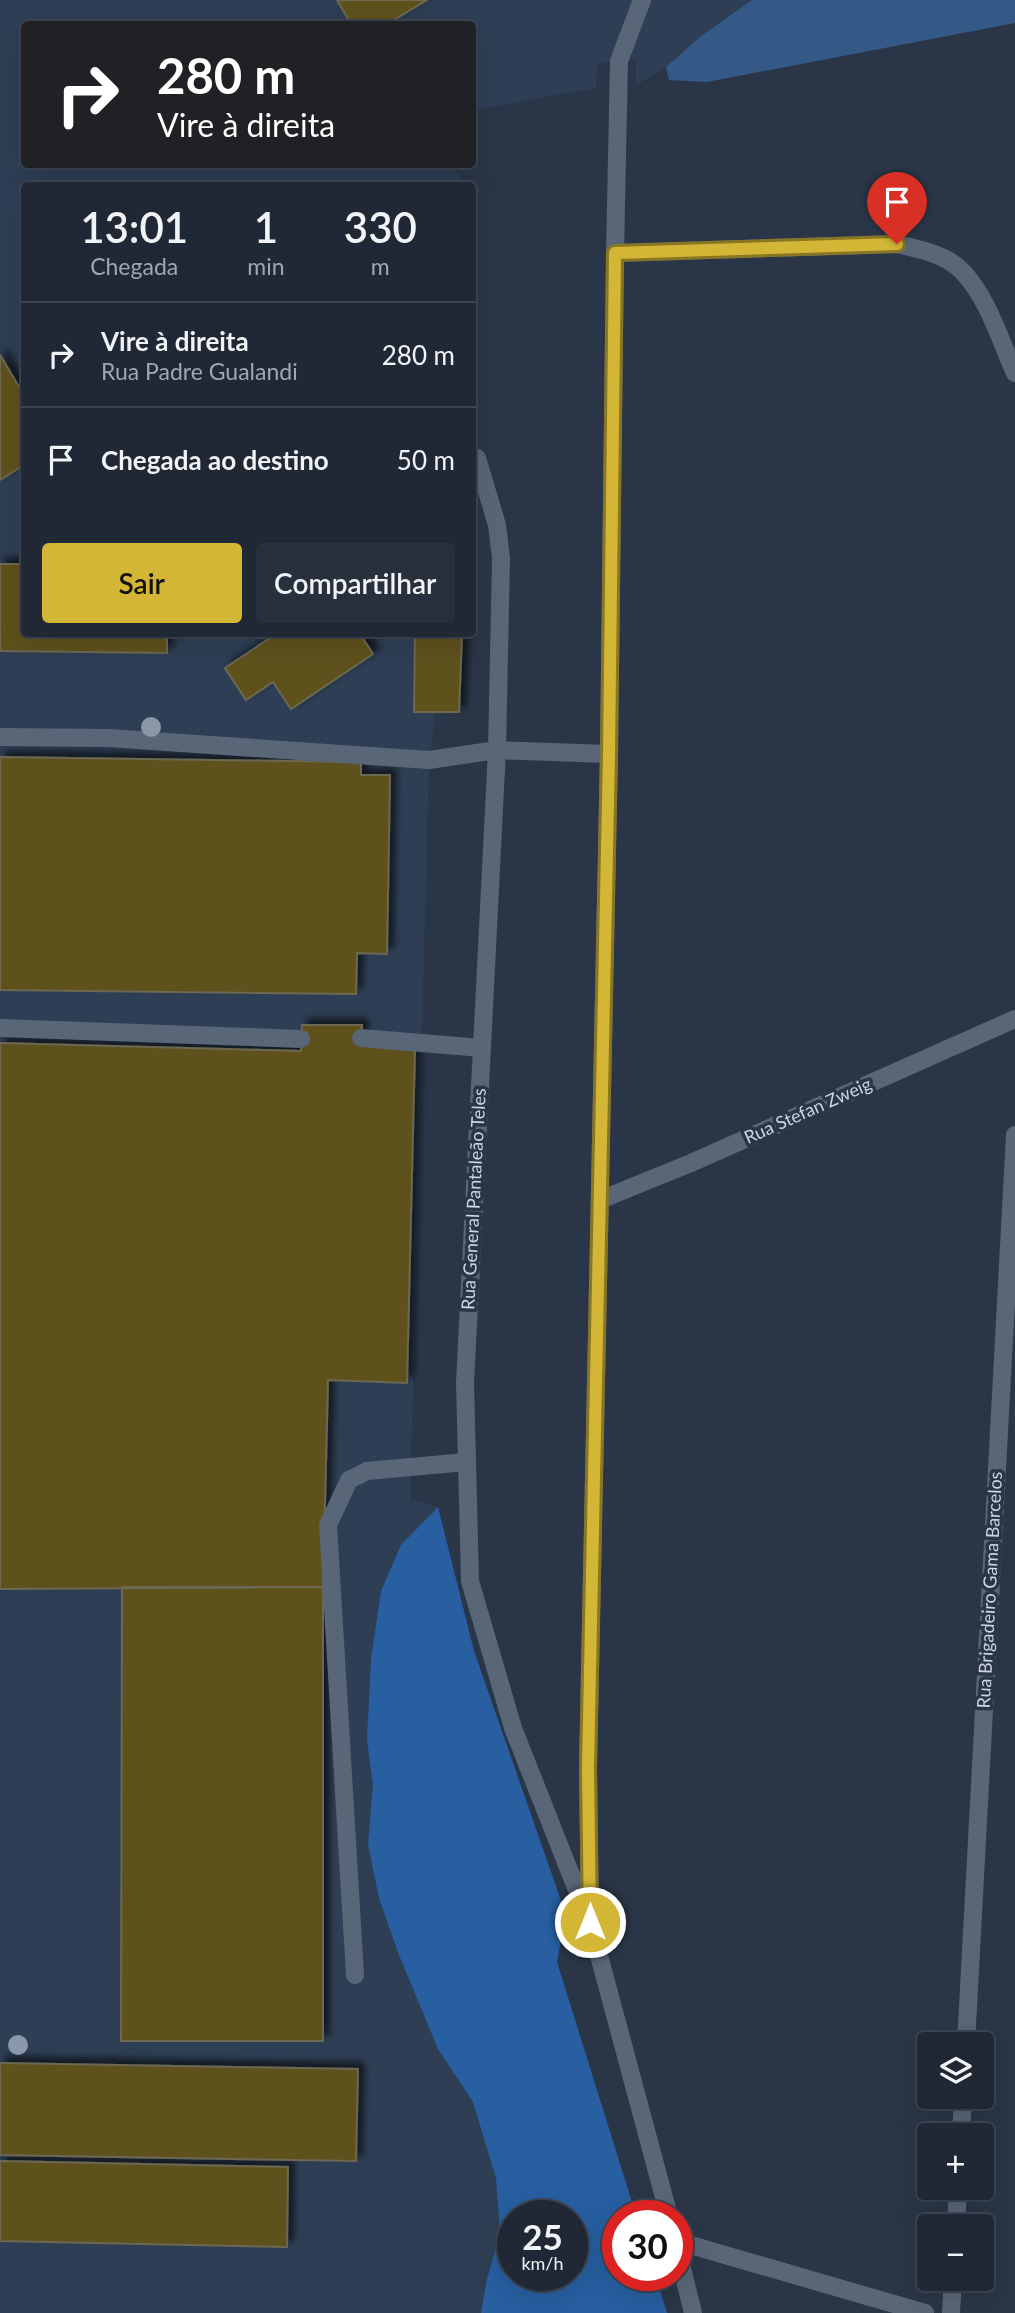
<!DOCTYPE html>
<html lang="pt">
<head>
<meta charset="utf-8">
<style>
  body { margin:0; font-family:Lato,sans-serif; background:#28303d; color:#f1f3f6; height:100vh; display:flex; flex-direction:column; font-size:26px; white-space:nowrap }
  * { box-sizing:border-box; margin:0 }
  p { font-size:23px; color:#a2a6ad }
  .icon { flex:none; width:38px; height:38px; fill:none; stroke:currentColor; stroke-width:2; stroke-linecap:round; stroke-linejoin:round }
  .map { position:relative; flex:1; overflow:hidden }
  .side { position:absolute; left:21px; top:182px; width:455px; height:455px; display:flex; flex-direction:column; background:#202835; border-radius:7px; box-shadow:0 7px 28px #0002,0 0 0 2px #3d4450 }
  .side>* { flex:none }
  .banner { position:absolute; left:21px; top:21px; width:455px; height:147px; border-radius:7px; box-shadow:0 7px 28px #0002,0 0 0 2px #3d4450; background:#202124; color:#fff; overflow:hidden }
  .fabs { position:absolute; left:917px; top:2032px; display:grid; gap:14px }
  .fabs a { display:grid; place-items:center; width:77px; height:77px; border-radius:7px; background:#202835; box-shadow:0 7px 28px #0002,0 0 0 2px #3d4450; font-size:35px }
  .speed { position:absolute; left:497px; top:2200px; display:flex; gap:14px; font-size:35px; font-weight:700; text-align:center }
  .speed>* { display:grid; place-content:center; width:91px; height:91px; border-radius:50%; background:#202835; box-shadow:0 7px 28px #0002,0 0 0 2px #3d4450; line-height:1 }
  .speed small { font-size:18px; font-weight:400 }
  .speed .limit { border:10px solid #d22; background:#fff; color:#111 }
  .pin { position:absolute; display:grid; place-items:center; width:60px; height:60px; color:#fff; margin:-72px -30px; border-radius:50% 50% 50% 0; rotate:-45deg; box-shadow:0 0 7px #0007 }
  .pin .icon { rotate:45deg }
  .me { position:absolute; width:77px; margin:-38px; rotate:0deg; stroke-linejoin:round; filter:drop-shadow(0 0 5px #0008) }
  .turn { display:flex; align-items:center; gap:24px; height:147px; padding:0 21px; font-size:32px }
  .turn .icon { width:91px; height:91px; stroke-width:2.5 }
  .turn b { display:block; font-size:49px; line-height:60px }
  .eta { display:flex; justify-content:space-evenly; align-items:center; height:119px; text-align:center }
  .eta b { font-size:42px; font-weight:600; line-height:49px }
  .action { display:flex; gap:14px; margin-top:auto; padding:14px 21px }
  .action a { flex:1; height:80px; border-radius:7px; background:#d3b635; color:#111; font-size:28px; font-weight:600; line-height:80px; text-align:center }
  .action a+a { background:#28303d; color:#f1f3f6 }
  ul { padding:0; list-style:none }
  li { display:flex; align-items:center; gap:21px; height:105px; padding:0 21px; border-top:2px solid #3d4450 }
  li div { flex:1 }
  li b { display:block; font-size:26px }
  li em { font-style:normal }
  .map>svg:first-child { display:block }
  .built { fill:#2e3f55; fill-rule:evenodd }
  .green { fill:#345986 }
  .forest { fill:#275fa1; fill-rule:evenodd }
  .building { fill:#5e511d; stroke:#6c6751; stroke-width:2; filter:url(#shadow) }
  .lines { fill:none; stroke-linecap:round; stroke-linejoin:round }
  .lane { stroke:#586678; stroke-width:18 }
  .street { stroke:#586678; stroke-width:18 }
  .tree { fill:#8997a9 }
  .route-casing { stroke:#897622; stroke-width:18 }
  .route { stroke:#d3b635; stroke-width:12 }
  .labels { text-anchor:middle; stroke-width:7; stroke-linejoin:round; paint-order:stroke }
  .street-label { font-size:18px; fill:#ccd4de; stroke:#2a3647 }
</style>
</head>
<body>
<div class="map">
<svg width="1015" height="2313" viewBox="0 0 1015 2313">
  <defs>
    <filter id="shadow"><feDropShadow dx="6" dy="-6" stdDeviation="3.5" flood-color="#0009"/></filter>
  </defs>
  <rect width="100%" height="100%" fill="#2a3647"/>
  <path class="built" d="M0 0H752L701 36 666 67 636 85V59L597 64 596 88 473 110 472 24H24V164L452 165 464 185 24 186V634H462L459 712 435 714 429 760 410 1500 438 1507 474 1651 566 1915 557 1962 636 2215 618 2216V2275H655L667 2313H0ZM513 2216H572V2275H513Z"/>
  <path class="green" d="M752 0H1015V23L707 82 669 80 666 67 701 36Z"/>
  <path class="forest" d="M438 1507 474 1651 566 1915 557 1962 636 2215 618 2216V2275H655L667 2313H481L487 2279 500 2234 496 2178 473 2102 438 2049 399 1955 379 1898 368 1844 373 1785 367 1740 371 1659 381 1591 401 1545ZM513 2216H572V2275H513Z"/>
  <path class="building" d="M337 0H427L387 24H351Z
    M0 355 24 395V465L0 480Z
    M0 564H24V634H167V653L0 651Z
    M276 634H360L373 654 291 709 273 682 246 700 225 668Z
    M415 634H462L459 712H414Z
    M0 757 361 762V775H390L387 954 357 953 356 994 0 990Z
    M302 1025H362L361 1045 415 1048 407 1383 328 1380 323 1587 0 1589V1043L301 1051Z
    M122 1587H323V2041H121Z
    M0 2063 358 2069 356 2161 0 2155Z
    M0 2161 288 2167 287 2247 0 2241Z"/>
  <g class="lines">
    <path class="lane" d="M615 253 619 61 642 0
      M0 737 109 738 429 760 497 750
      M0 1028 301 1039
      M361 1038 482 1048
      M355 1975 328 1525 349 1480 367 1471 466 1462"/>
    <path class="street" d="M477 458 497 525 501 558 497 750 465 1383 470 1581 513 1728 586 1913
      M497 750 609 754
      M600 1200 691 1163 1015 1019
      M966 2044 1015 1135
      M961 2135 963 2096
      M669 2216 590 1922 588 1768 609 754 615 253 897 244C918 249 946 254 962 271 988 298 1000 340 1015 373
      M956 2226 958 2188
      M677 2241 925 2313
      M677 2248 693 2313
      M951 2313 953 2278"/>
  </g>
  <g class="tree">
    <circle cx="151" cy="727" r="10"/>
    <circle cx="18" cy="2045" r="10"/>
  </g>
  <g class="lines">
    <defs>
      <path id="route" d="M590 1922 588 1768 609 754 615 253 897 244"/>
    </defs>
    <use href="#route" class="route-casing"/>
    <use href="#route" class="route"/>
  </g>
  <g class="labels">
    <g class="street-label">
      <text transform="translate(808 1111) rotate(-24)" y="6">Rua Stefan Zweig</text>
      <text transform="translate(474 1199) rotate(-87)" y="6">Rua General Pantaleão Teles</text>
      <text transform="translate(990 1590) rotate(-87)" y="6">Rua Brigadeiro Gama Barcelos</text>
    </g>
  </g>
</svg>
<div class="fabs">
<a><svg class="icon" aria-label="layers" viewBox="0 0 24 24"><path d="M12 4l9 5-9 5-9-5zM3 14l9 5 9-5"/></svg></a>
<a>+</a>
<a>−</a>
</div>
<div class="speed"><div>25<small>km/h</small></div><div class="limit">30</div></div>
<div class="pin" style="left:897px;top:244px;background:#d93025"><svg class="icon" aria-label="arrive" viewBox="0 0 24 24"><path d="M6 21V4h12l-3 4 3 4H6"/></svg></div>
<svg class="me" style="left:590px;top:1922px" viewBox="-20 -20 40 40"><circle r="17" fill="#d3b635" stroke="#fff" stroke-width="3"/><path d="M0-11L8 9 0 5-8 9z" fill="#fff"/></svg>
<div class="banner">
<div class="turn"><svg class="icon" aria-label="right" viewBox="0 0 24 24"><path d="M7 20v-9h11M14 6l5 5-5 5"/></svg><div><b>280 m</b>Vire à direita</div></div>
</div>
<section class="side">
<div class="eta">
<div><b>13:01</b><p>Chegada</p></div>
<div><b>1</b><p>min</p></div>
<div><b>330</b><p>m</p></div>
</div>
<ul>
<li><svg class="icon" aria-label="right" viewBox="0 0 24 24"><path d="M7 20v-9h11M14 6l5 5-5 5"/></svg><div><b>Vire à direita</b><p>Rua Padre Gualandi</p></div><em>280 m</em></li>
<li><svg class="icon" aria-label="arrive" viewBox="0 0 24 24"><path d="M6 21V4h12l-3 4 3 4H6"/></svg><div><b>Chegada ao destino</b></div><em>50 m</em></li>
</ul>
<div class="action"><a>Sair</a><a>Compartilhar</a></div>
</section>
</div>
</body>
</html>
